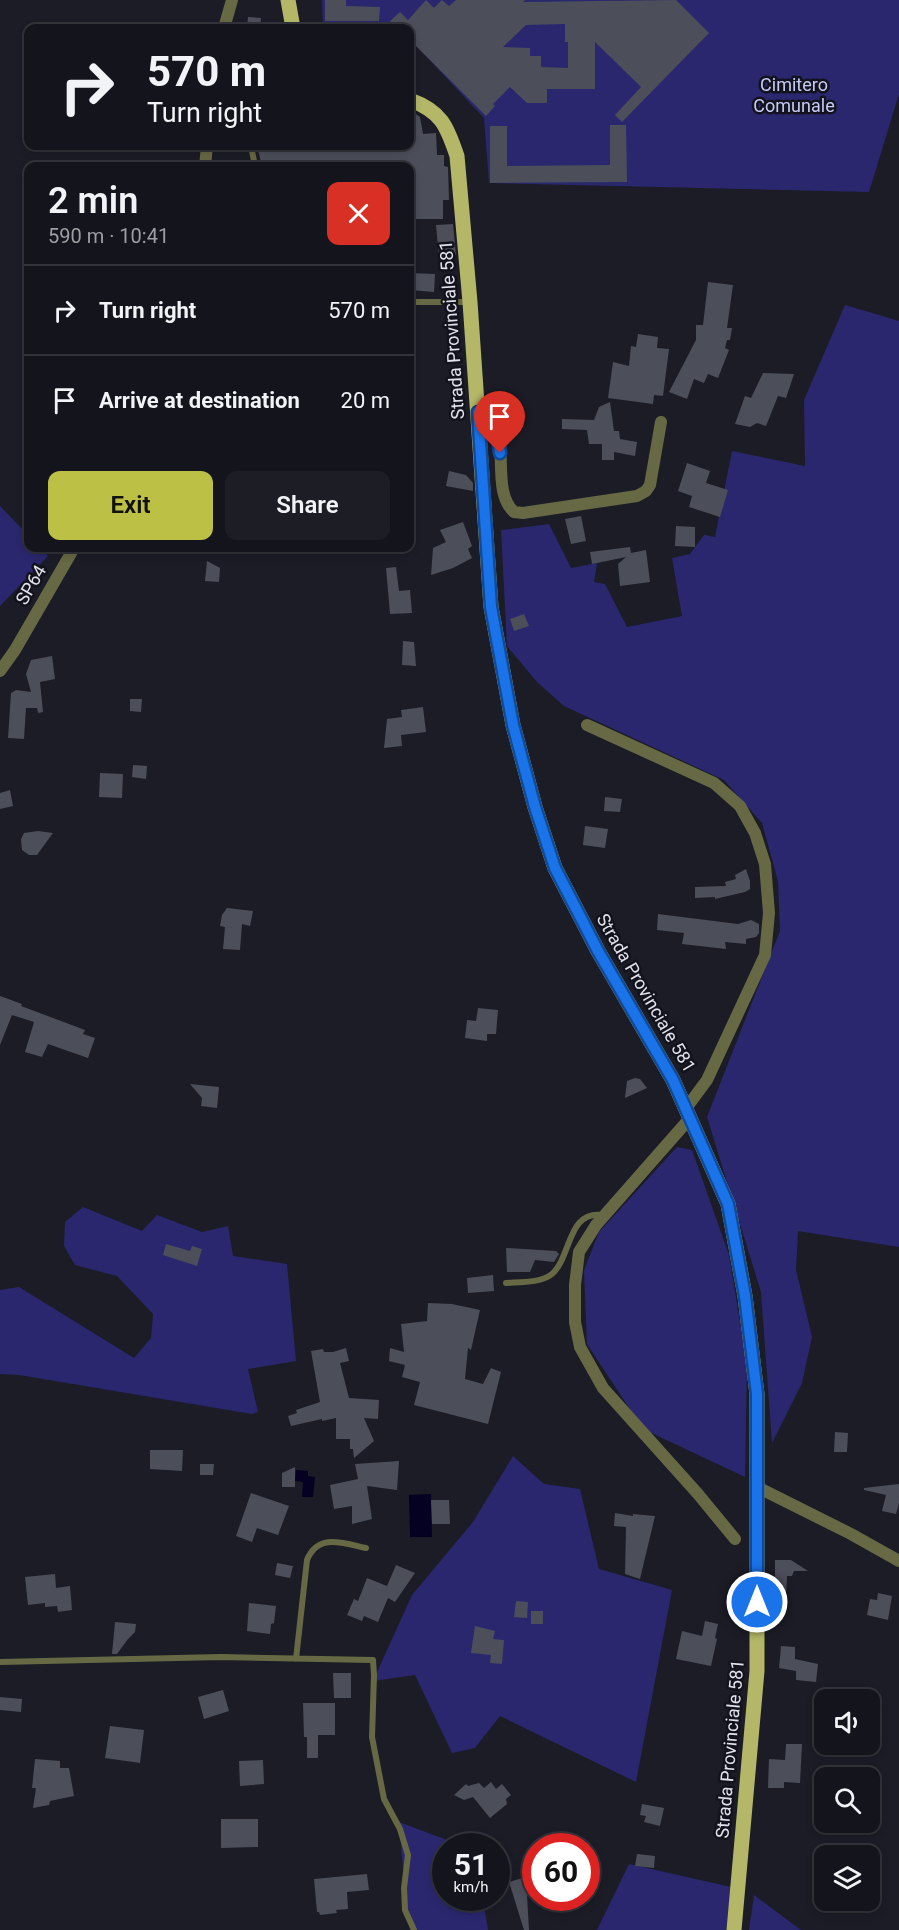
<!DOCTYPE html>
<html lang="en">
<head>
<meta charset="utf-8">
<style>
  body { margin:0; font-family:Roboto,sans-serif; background:#1d1e25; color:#f1f3f6; height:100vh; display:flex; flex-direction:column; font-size:22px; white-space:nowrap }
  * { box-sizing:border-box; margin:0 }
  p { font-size:20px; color:#9d9fa3 }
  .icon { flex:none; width:33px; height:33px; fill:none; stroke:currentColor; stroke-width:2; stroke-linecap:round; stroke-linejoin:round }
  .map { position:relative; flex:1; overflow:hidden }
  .sheet { position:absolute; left:24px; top:162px; width:390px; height:390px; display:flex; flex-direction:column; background:#14151c; border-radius:12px; box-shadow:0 3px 9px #0003,0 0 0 2px #33343b }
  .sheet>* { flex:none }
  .banner { position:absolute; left:24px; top:24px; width:390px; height:126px; border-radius:12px; box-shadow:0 3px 9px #0003,0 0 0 2px #33343b; background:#14151c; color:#f1f3f6; overflow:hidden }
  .tools { position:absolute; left:814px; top:1689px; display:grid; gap:12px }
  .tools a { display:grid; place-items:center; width:66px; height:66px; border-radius:12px; background:#14151c; box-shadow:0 3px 9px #0003,0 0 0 2px #33343b; font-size:30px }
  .speed { position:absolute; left:432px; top:1833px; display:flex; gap:12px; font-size:30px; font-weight:700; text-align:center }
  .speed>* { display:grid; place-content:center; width:78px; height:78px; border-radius:50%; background:#14151c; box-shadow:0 3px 9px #0003,0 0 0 2px #33343b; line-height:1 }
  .speed small { font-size:15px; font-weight:400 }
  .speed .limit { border:9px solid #d22; background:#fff; color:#111 }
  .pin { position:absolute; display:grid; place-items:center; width:51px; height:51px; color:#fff; margin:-62px -26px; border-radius:50% 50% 50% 0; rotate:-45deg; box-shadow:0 0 6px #0007 }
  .pin .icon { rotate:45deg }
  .me { position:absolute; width:66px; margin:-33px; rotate:0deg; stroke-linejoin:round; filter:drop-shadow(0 0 4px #0008) }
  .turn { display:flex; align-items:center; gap:21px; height:126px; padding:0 24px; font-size:27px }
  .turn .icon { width:78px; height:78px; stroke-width:2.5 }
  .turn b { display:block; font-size:42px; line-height:51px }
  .round { display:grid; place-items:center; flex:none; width:63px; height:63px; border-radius:12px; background:#1d1e25 }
  .overview { display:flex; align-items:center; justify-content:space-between; height:102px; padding:0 24px }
  h1 { font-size:36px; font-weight:600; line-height:45px }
  .primary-button { display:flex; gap:12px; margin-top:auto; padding:12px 24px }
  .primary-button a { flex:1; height:69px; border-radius:12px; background:#bcc044; color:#111; font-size:24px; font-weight:600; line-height:69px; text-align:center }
  .primary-button a+a { background:#1d1e25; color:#f1f3f6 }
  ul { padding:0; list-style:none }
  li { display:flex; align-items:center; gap:18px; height:90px; padding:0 24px; border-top:2px solid #33343b }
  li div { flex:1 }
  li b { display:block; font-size:22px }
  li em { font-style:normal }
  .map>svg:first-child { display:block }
  .green { fill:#2a276e }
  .water { fill:#050123 }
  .building { fill:#4c4e5a; fill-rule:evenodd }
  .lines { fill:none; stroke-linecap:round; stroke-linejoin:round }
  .service { stroke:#676944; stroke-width:6 }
  .minor { stroke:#676944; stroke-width:12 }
  .tertiary { stroke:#676944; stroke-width:12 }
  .primary { stroke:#b3b767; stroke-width:15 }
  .route-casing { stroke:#114b97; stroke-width:15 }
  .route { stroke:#1a73e8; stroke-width:10 }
  .labels { text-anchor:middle; stroke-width:5; stroke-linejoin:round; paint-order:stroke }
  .park-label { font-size:18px; fill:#c5caf6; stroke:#12131d }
  .street-label { font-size:18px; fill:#e1e2ea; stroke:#12131d }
</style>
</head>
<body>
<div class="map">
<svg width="899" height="1930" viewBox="0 0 899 1930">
  <rect width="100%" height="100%" fill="#1b1c26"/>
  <path class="green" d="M322 0H899V94L869 192 489 183 484 118 410 39V28H400L398 26 323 27Z
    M845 305 899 321V1247L798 1231 796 1270 812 1337 802 1383 772 1443 761 1292 707 1117 780 931 778 881 762 823 724 780 564 706 537 682 507 646 501 530 549 524 571 568 597 563 594 582 605 584 627 627 682 616 672 558 690 554 704 535 715 537 732 451 805 466 804 400Z
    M0 506 28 535V548H41L48 556 0 606Z
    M677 1147 692 1150 729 1255 747 1365 745 1477 643 1429 587 1344 584 1270 599 1232Z
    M83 1207 142 1231 157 1215 202 1232 228 1226 233 1256 287 1264 296 1361 248 1369 258 1412 252 1414 19 1375 0 1374V1290L19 1287 134 1358 151 1338 153 1314 117 1276 75 1265 64 1246 65 1222Z
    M513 1456 544 1484 580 1489 599 1569 672 1590 636 1782 500 1716 475 1748 452 1753 415 1675 373 1681 412 1595 473 1522Z
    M399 1822 455 1843 457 1846H446V1898H483L488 1930H415L406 1903Z
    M629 1864 731 1887 726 1930H597Z
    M754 1895 801 1930H749Z"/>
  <path class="water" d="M296 1470 308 1471V1476L315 1477 313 1497H302L303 1482 295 1481Z
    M431 1494 432 1537H410L409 1495Z"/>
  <path class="building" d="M325 0H346V6L380 7 379 21H325Z
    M426 0 434 8 442 0 449 6 456 0H525L523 2 676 0 709 33 622 122 615 115 641 87 595 42V89H547V103H527L510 87 493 104 495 106 486 116 410 40V28H397L390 21 400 12 408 20ZM565 24V42H568V68L541 67V56H530V48L503 47 526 25Z
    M248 17 261 18 260 28H247Z
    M410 110 420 117 423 134 436 133 437 155H444V166L448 167 449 200H443V219H410V166H262L257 146H327L328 152 352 146 392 148V146H410Z
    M610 125H626L627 182 490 183V126H507V166L610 165Z
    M453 224 456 255 439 257 436 225Z
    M410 273 435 274 434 292 410 290Z
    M708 282 733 285 727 328H732L730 340H727L725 348 729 350 718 378 708 374 704 383 694 379 687 399 669 392 696 340V325H703Z
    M638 334 658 337 657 348 669 349 663 396 654 395 653 404 608 398 613 362 629 366 631 346 636 347Z
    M763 373 794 374 786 398 778 396 766 426 757 423 750 427 735 424 745 396 751 398Z
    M610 402 614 431H619L620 439 637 442 635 456 614 452V460H602V444H589L587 430 562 429V419L594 420 599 407Z
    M687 463 710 471 706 483 728 490 720 517 689 507 692 496 678 491Z
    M449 471 466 475 473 483V491L446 486Z
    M581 516 586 541 571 544 565 519Z
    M463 522 472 546 468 549 472 558 453 568 431 575 433 548 446 542 440 530Z
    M676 526 695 527V547L675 546Z
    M630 547 631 553 646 550 650 582 620 586 618 564 626 557 592 564 590 552Z
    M207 561 220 568 219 582 205 581Z
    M396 567 399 591 410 590 412 613 390 614 386 568Z
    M524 614 529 626 514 631 510 619Z
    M403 641 414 642 416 666 402 665Z
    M52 656 55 679 40 682 43 712 38 713 37 708H26L24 739 8 738 11 693 16 690 31 692 26 674 31 660Z
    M130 699H142L141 712 130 711Z
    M423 707 426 732 401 735 402 746 384 748 387 719 402 717 401 710Z
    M133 765 147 766 146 779 132 777Z
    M100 773 123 774 122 798 99 797Z
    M10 790 13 806 0 809V793Z
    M605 797 622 799 620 812 604 811Z
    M585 826 608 829 605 848 583 845Z
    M38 831 53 833 37 855H29L22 850 21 839 24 833Z
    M746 869 750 881V889L745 892 715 899V897L695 898V887L726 886 725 882 736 879 735 875Z
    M227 908 253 911 250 926 242 924 240 950 223 949 225 927 220 926 222 915Z
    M658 914 738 924 751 920 759 924V933L756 937 746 939V944L725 942 726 949 682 944 684 933 657 930Z
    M0 996 22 1004 21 1006 85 1030 83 1034 95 1038 88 1058 48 1044 42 1057 25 1052 34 1022 12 1015 0 1045Z
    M478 1008 498 1010 496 1034H487V1041L465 1038 467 1020 476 1021Z
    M635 1078 640 1079 647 1088 625 1098 627 1081Z
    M190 1084 219 1087 217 1108 201 1106 202 1098Z
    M166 1244 190 1251 192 1246 202 1249 197 1266 163 1255Z
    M506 1248 556 1251 559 1254 554 1262 535 1260 530 1272H507Z
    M493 1275 494 1291 468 1293 467 1278Z
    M428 1303 452 1304 480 1310 471 1350 468 1348 465 1379 483 1384 491 1368 501 1372 488 1424 414 1405 420 1382 402 1377 405 1365 389 1361 390 1348 404 1352 401 1324 427 1321Z
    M346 1348 349 1361 340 1363 349 1398 379 1400 378 1419 364 1418 374 1441 354 1458 353 1449H350V1439H336V1418L322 1421V1419L291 1426 288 1416 297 1413 296 1410 320 1402 311 1351 323 1349 324 1352H333Z
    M835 1432 848 1433 847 1452H834Z
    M150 1450H183L182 1471 150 1469Z
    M399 1461 397 1490 367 1486 372 1519 352 1524V1506L334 1509 330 1485 358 1479 355 1464Z
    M200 1464H214L213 1475H200Z
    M295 1467V1487H282V1473Z
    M899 1484V1503L896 1514 882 1511 886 1495 864 1490V1488Z
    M251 1493 289 1506 278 1535 257 1528 252 1542 236 1536Z
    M431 1500H449L450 1524H432Z
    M615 1513 633 1516V1514L655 1516 640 1579 625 1574 626 1527 614 1526Z
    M775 1560H791L808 1571H794L792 1576H787L786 1597H770L771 1583H775Z
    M277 1563 293 1566 290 1578 275 1575Z
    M396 1565 415 1573 395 1602 388 1598 378 1622 364 1616 362 1621 347 1615 354 1599 358 1601 367 1578 387 1586Z
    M55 1574 56 1588 70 1586 72 1610 58 1612 57 1606 45 1607V1603L28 1605 25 1577Z
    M878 1593 892 1596 888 1620 867 1615 870 1599 877 1600Z
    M516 1601 528 1602 527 1618 514 1617Z
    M249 1603 276 1606 274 1623 271 1624 270 1634 247 1631Z
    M531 1611H543V1624H531Z
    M705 1621 718 1624 715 1638 717 1639 711 1666 676 1659 682 1631 702 1636Z
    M115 1622 136 1624 135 1632 128 1639 117 1654H112Z
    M475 1626 495 1631 493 1639 504 1640 502 1664 490 1663 491 1655 471 1653Z
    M781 1646 795 1647V1659L818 1664 816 1682 796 1680V1671L779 1668Z
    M333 1673H351V1698H334Z
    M223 1690 229 1711 204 1719 198 1697Z
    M0 1697 22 1699 21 1712 0 1710Z
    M303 1703H335V1735H318V1758H307V1737H304Z
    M110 1726 144 1730 140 1763 105 1758Z
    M786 1744H802L800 1783 784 1782V1788H768L769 1759 785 1760Z
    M35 1759 60 1761V1768H69L74 1796 50 1801 49 1805 33 1808 36 1788H32Z
    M263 1760 264 1784 240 1786 239 1761Z
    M491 1782 496 1789 502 1784 511 1795 506 1799 507 1804 490 1818 473 1797 464 1800 454 1795 466 1784 468 1786 479 1783 484 1788Z
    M642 1804 664 1808 660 1826 644 1822 646 1816 640 1815Z
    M221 1819H258V1847L221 1848Z
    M637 1854 655 1856 654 1868 635 1866Z
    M367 1874 369 1890 347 1892 348 1909 336 1910 337 1913 320 1915 319 1912H317L314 1879Z
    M526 1877 529 1930H524L509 1882Z"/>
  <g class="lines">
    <path class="service" d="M251 146 255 166
      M410 302H470
      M506 1283C520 1282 541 1283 552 1274 572 1256 567 1210 603 1215
      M296 1659 307 1560C318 1533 343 1543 366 1548
      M0 1662 221 1657 373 1660 374 1675 372 1737 384 1799 400 1829 408 1855 404 1888 405 1910 414 1930"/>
    <path class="minor" d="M478 412C481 414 488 415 490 418 511 438 490 490 514 512L523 513 637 496 646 491 650 485 661 422
      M587 725 714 783 740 806 755 833 765 864 769 913 765 955 707 1080 687 1107
      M691 1117 596 1225 579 1252 575 1285V1322L580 1347 603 1388 698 1494 735 1539
      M757 1487 851 1534 899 1561"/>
    <path class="tertiary" d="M224 28 232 0
      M205 166 207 146
      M0 671 15 650 74 548"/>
    <path class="primary" d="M288 0 293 28
      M410 100C441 111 447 126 457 156L470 302 491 607 513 725 535 807 555 868 598 951 673 1080 728 1204 745 1296 757 1394V1671L734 1930"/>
  </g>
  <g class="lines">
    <defs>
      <path id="route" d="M500 453C497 432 499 421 478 412L491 607 513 725 535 807 555 868 598 951 673 1080 728 1204 745 1296 757 1394V1602"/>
    </defs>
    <use href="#route" class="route-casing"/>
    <use href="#route" class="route"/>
  </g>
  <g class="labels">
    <g class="park-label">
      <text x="794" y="91">Cimitero<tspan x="794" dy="21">Comunale</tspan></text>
    </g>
    <g class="street-label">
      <text transform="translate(452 330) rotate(-94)" y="6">Strada Provinciale 581</text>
      <text transform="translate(31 585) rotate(-60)" y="6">SP64</text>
      <text transform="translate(646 993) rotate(60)" y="6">Strada Provinciale 581</text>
      <text transform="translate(730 1749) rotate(-85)" y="6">Strada Provinciale 581</text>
    </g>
  </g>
</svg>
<div class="tools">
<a><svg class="icon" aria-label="sound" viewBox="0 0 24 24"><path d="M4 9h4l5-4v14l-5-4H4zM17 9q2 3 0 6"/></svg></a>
<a><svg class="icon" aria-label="search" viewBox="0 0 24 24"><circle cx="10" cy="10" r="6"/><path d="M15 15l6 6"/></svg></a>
<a><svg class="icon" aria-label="layers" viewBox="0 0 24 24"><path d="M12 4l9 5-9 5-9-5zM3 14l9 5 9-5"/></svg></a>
</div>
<div class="speed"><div>51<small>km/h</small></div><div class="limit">60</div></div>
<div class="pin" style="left:500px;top:453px;background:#d93025"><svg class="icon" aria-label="arrive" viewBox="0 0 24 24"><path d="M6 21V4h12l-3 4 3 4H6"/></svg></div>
<svg class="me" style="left:757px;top:1602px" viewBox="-20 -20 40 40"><circle r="17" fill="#1a73e8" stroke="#fff" stroke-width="3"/><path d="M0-11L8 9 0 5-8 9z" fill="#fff"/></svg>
<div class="banner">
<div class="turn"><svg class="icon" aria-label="right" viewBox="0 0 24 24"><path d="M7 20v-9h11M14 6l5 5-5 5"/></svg><div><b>570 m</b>Turn right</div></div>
</div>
<section class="sheet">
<div class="overview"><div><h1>2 min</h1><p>590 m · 10:41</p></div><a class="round" style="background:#d93025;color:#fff"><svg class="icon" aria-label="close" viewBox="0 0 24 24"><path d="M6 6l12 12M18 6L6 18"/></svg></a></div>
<ul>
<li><svg class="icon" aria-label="right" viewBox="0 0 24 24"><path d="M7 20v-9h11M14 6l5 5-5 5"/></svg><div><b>Turn right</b></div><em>570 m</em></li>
<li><svg class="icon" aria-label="arrive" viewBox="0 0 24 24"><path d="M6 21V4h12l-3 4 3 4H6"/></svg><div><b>Arrive at destination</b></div><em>20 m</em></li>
</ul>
<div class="primary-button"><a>Exit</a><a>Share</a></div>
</section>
</div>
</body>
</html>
